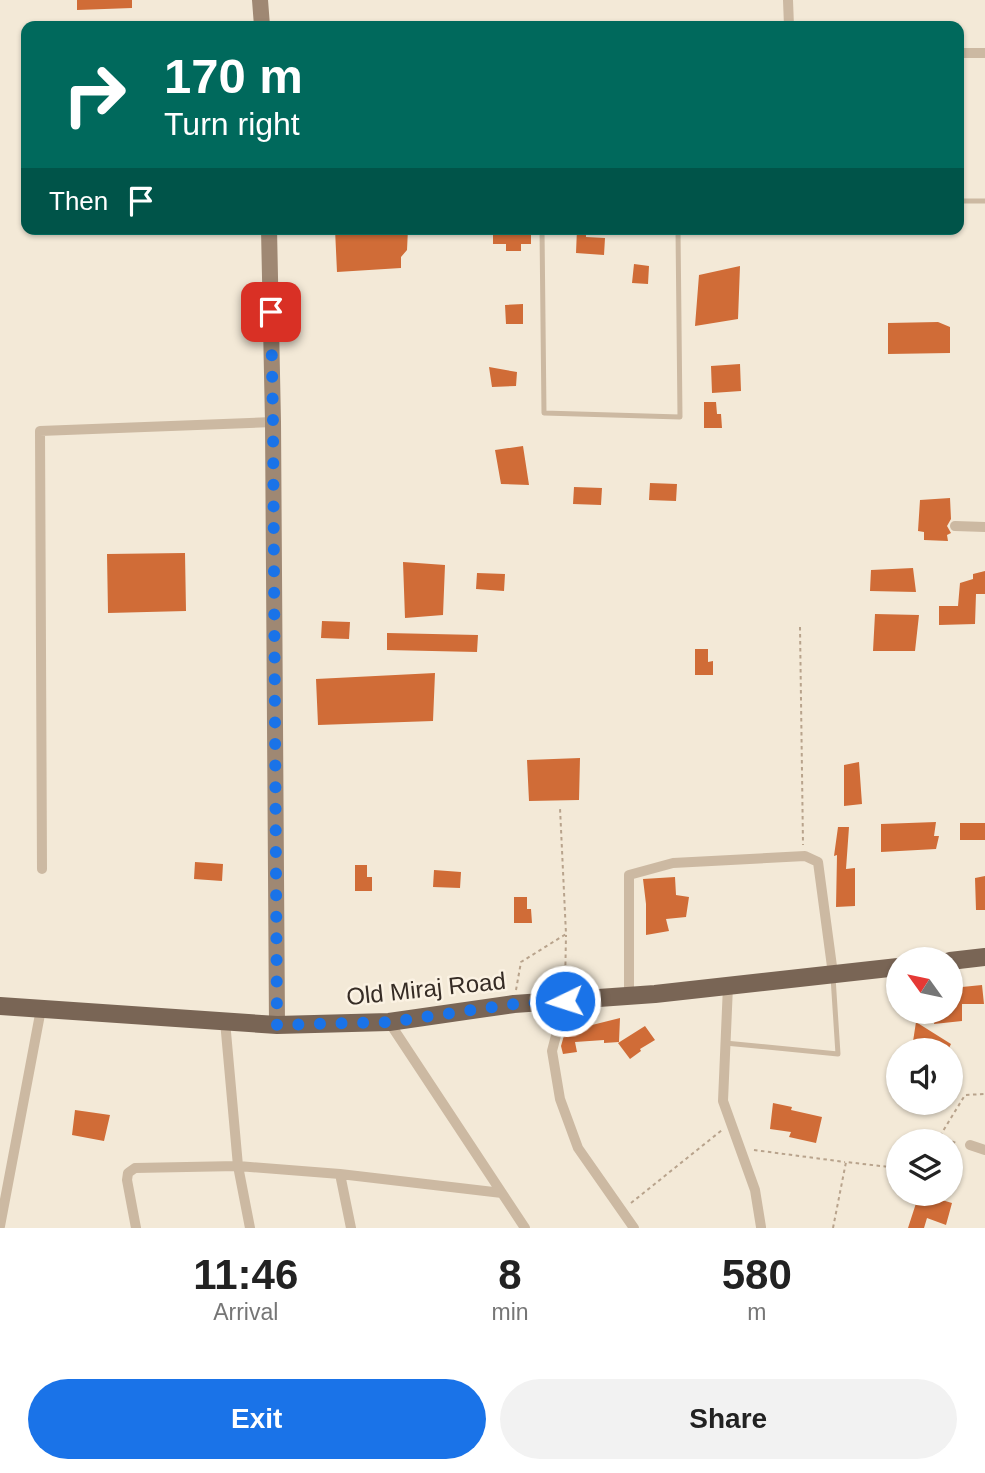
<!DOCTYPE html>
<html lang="en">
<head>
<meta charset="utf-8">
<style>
  body { margin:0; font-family:Arial,sans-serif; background:#f2f2f2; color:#222; height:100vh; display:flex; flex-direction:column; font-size:26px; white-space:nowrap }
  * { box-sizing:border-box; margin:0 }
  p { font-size:23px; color:#767676 }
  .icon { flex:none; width:38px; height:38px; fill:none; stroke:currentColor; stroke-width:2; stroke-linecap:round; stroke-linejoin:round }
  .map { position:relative; height:1228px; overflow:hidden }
  .drawer { display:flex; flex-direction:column; background:#fff; flex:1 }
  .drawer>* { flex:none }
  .guide { position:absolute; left:21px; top:21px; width:943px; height:214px; border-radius:14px; box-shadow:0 2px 5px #0004; background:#00695c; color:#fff; overflow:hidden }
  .needle { width:46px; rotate:303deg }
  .controls { position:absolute; left:886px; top:947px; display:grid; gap:14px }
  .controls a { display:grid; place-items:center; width:77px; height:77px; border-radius:50%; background:#fff; box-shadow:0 2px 5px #0004; font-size:35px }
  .pin { position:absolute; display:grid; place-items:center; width:60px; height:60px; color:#fff; margin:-30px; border-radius:14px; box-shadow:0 4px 10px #0006 }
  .me { position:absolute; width:77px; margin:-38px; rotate:266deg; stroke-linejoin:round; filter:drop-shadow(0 0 5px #0008) }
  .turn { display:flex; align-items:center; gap:24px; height:147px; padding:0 28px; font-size:32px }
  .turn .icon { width:91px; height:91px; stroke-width:2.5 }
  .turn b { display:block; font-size:49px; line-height:60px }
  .then { display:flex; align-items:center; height:66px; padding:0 28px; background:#0003; gap:14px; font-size:26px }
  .eta { display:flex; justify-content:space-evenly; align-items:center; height:119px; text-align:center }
  .eta b { font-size:42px; font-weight:700; line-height:49px }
  .primary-button { display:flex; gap:14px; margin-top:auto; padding:14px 28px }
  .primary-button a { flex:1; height:80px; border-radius:42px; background:#1a73e8; color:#fff; font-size:28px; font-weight:700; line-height:80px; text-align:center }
  .primary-button a+a { background:#f2f2f2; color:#222 }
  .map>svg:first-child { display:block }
  .building { fill:#d06c37 }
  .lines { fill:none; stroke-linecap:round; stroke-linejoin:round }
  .path { stroke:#b8a38c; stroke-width:2; stroke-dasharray:3.5 3.5; stroke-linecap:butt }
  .lane { stroke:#ccb9a2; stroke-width:5 }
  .street { stroke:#ccb9a2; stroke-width:10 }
  .secondary { stroke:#9f8873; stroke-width:16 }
  .primary { stroke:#796555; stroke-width:18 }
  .route { stroke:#1a73e8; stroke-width:12; stroke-dasharray:0 21.6 }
  .labels { text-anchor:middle; stroke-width:5; stroke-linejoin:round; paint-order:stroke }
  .street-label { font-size:24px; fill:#362c25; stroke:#fbf2e3 }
</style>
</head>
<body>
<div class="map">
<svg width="985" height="1228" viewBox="0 0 985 1228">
  <rect width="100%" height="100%" fill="#f3e9d7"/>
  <path class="building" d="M77 0H132V8L77 10Z
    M335 229H408L407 250 401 257V268L337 272Z
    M577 229H586V237L605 238 604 255 576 253Z
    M493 231H531V244H521V251H506V244H493Z
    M634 264 649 266 648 284 632 283Z
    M740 266 738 319 695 326 699 275Z
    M523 304V324H506L505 305Z
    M938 322 950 327V353L888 354V323Z
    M740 364 741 391 712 393 711 366Z
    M489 367 517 372 516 386 492 387Z
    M704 402H716L717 414H721L722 428H704Z
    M523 446 529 485 501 484 495 450Z
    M650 483 677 484 676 501 649 500Z
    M574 487 602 488 601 505 573 504Z
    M950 498 951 519 947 526 951 533 947 535 948 541 924 540V532L918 531 920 500Z
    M185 553 186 611 108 613 107 554Z
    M403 562 445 565 443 615 405 618Z
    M913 568 916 592 870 591 871 570Z
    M985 571V594H976L975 624 939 625V606H958L960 583 973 579V574Z
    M477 573 505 574 504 591 476 589Z
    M875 614 919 615 915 651H873Z
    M322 621 350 622 349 639 321 638Z
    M387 633 478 635 477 652 387 650Z
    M695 649H708V662L713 661V675H695Z
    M435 673 433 721 318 725 316 679Z
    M580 758 579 800 529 801 527 760Z
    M859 762 862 804 844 806V765Z
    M936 822 934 836H939L936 849 881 852V824Z
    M960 823H985V840H960Z
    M838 827H849L846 869 855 868V906L836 907 837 855 834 856Z
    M195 862 223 864 222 881 194 879Z
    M355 865H367V877H372V891H355Z
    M434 870 461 872 460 888 433 887Z
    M985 876V910H976L975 878Z
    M675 877 676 895 689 897 686 917 666 919 669 931 646 935V904L643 879Z
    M514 897H527V909H531L532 923H514Z
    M961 974 962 987 982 985 984 1004H962V1021L934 1024 936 1012H950V975Z
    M620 1018 619 1042 604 1043V1040L575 1042 577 1052 563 1054 561 1046 565 1032 575 1028V1026L592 1025Z
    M916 1022 951 1044 948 1050H925L926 1048H912Z
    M645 1026 655 1040 640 1049 641 1051 630 1059 618 1043Z
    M773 1103 792 1107 791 1110 822 1117 816 1143 789 1137 791 1132 770 1129Z
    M75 1110 110 1115 104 1141 72 1135Z
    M919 1194H936L935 1198 952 1203 946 1225 927 1218 924 1228H908Z"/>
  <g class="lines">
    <path class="path" d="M800 627 803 845
      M565 986 566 935
      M516 990 521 962 566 934 560 808
      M940 1136 965 1095 985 1094
      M934 1141 940 1136 958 1144
      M754 1150 845 1162
      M631 1203 722 1130
      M833 1228 846 1162 898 1168"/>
    <path class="lane" d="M959 201H985
      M542 229 544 413 680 417 678 229
      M725 1043 838 1054 833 977"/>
    <path class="street" d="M788 0 789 26
      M959 53H985
      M955 526 985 527
      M42 869 40 431 273 422
      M728 986 723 1101 755 1190 761 1227
      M629 996V875L673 863 805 856 818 862 833 974
      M565 1001 552 1051 560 1099 578 1148 634 1228
      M225 1021 238 1166 250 1228
      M389 1022 525 1228
      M970 1145 985 1150
      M340 1174 351 1228
      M0 1226 41 1009
      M136 1228 127 1180 128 1173 135 1168 238 1166 340 1174 502 1193"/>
    <path class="secondary" d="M260 0 262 26
      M269 229 273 422 277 1025"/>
    <path class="primary" d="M950 961 985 957
      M0 1006 277 1025 389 1022 514 1004 655 994 898 967"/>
  </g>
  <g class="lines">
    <path class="route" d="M271 312 273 422 277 1025 390 1022 514 1004 565 1001"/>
  </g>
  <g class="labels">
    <g class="street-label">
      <text transform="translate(426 989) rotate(-6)" y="8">Old Miraj Road</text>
    </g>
  </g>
</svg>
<div class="controls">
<a><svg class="needle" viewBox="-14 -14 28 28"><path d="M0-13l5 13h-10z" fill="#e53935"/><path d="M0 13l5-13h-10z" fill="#767676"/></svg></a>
<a><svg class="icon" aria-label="sound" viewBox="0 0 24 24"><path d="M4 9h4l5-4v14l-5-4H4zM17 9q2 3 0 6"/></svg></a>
<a><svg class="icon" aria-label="layers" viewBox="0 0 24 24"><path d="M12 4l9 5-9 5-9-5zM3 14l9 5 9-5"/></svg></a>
</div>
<div class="pin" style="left:271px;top:312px;background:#d93025"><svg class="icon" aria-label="arrive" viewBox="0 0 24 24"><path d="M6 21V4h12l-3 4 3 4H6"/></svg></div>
<svg class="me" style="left:565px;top:1001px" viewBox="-20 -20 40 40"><circle r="17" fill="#1a73e8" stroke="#fff" stroke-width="3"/><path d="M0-11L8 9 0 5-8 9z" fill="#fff"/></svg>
<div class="guide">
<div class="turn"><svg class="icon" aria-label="right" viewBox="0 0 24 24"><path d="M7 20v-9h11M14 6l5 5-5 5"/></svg><div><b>170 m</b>Turn right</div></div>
<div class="then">Then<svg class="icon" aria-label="arrive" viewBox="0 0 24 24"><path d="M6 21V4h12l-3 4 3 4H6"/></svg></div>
</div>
</div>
<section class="drawer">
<div class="eta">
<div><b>11:46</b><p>Arrival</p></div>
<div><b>8</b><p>min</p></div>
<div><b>580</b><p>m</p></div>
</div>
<div class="primary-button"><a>Exit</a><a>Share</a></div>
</section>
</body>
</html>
